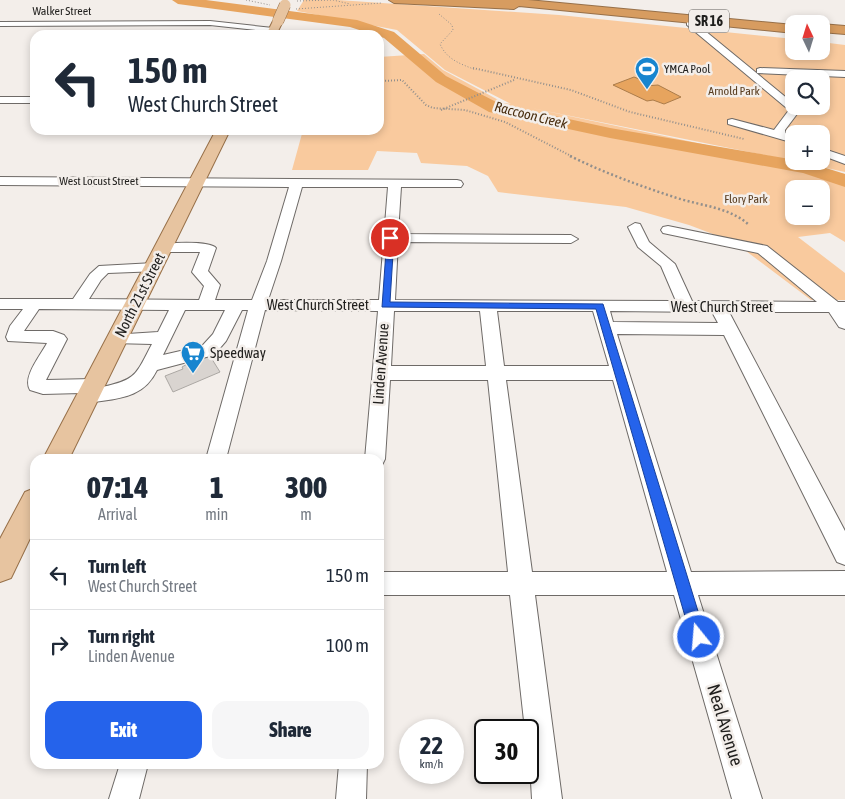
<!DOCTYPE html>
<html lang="en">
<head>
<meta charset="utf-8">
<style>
  body { margin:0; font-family:"Asap Condensed",sans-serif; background:#f6f6f7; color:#1f2937; height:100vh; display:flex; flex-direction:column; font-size:19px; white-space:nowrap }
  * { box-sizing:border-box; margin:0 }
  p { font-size:16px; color:#747a83 }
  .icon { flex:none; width:28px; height:28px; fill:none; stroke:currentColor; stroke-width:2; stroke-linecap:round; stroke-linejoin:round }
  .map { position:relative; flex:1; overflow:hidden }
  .details { position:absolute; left:30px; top:454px; width:354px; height:315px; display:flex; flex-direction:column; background:#fff; border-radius:15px; box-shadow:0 2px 8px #0003 }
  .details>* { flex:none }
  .hud { position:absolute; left:30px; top:30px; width:354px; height:105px; border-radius:15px; box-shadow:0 2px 8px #0003; background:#fff; color:#1f2937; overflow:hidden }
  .needle { width:32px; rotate:356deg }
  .buttons { position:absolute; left:785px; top:15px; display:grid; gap:10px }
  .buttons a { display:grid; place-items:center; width:45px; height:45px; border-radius:10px; background:#fff; box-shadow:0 2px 8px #0003; font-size:25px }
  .speed { position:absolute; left:399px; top:719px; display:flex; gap:10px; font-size:25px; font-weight:700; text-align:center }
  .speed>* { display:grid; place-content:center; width:65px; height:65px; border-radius:50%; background:#fff; box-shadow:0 2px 8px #0003; line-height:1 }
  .speed small { font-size:12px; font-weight:400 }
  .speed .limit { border:2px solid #111; border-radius:8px; background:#fff; color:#111 }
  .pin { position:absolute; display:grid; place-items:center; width:42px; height:42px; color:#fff; margin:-21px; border:2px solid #fff; border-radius:50%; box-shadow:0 1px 5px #0007 }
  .me { position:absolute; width:55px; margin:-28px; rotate:343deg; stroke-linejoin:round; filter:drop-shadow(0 0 4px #0008) }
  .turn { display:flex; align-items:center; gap:18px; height:105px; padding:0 15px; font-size:22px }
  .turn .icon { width:65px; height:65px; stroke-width:2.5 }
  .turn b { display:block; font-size:35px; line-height:42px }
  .eta { display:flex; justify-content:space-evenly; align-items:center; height:85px; text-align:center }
  .eta b { font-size:30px; font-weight:800; line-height:35px }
  .cta { display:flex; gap:10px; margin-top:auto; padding:10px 15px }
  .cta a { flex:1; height:58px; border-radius:15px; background:#2563eb; color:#fff; font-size:20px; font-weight:800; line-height:58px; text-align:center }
  .cta a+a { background:#f6f6f7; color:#1f2937 }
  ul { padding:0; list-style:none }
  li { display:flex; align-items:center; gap:15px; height:70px; padding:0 15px; border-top:1px solid #e0e1e3 }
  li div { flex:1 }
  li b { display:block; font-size:19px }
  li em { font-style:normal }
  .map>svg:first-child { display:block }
  .green { fill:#f9ca9e; fill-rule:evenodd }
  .water { fill:#e7a45e; stroke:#ab7c4a }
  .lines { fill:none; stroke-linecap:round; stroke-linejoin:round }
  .river { fill:#e7a45e; fill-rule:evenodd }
  .building { fill:#d9d4d0; stroke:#aca8a4 }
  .minor-casing { stroke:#6e6a67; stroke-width:2 }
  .major-casing { stroke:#977049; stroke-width:2 }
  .highway-casing { stroke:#977049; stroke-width:2 }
  .path-far2 { stroke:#928f8c; stroke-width:1; stroke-dasharray:1 2; stroke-linecap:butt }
  .path-far1 { stroke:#928f8c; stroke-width:2; stroke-dasharray:1 2; stroke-linecap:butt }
  .path { stroke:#928f8c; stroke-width:2.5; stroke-dasharray:2 2.5; stroke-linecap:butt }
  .minor { fill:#fff; fill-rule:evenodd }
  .major { fill:#e7c4a0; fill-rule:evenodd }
  .highway { fill:#d79c60; fill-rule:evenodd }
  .major-bridge-casing { stroke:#977049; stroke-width:12; stroke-linecap:butt }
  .major-bridge { stroke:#e7c4a0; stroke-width:11 }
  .route { fill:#2563eb; stroke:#184099 }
  .labels { text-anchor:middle; stroke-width:5; stroke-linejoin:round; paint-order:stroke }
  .far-street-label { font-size:12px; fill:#201f1d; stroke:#f3eeea }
  .far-poi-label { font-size:12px; fill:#201f1d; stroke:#f3eeea; text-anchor:start }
  .far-park-label { font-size:12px; fill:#583c1f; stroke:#f3eeea }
  .shield { fill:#f3eeea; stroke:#5f5d5a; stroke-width:1 }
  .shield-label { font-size:14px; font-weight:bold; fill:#201f1d }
  .far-water-label { font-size:14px; font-style:italic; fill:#482d0f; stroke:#f3eeea }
  .street-label { font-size:15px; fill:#201f1d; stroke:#f3eeea }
  .poi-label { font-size:15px; fill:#201f1d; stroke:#f3eeea; text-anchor:start }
  .near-street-label { font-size:18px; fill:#201f1d; stroke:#f3eeea }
</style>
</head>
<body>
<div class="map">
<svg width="845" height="799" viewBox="0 0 845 799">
  <rect width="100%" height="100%" fill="#f3eeea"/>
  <path class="green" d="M304 0H338L559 15 794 39V51H821V42L845 45V172L794 161H821V134H794V161L531 108 845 174V242L830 233 798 237 845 273V300H811L734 242 689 225 626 207 498 192 488 176 467 166 421 163 417 153 377 151 368 170H292L303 130H379V57L424 54 443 70 504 103 511 104 445 70 397 30 297 11ZM794 79H821V106H794ZM794 189H821V216H794Z"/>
  <path class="water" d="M634 77 650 83 645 86 658 85 681 97 664 104 653 100 647 101 613 85Z"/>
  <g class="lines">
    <path class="river" d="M172 0H206L357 20 394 32 446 76 500 104 610 128 807 162 845 174V187L803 173 610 138 489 112 436 82 384 38 350 27 178 4Z"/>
  </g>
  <path class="building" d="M210 356 220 372 173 392 165 376 183 369 182 367 196 359Z"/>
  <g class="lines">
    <defs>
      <path id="minor" d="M210 21 273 28 277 30 273 32 210 25 0 26V22Z
        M687 21H693L794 104V106L800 110 785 130V133L794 136V143L728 124V120L732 119 774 130 789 110 687 25Z
        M760 68 845 71V77L757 73V69Z
        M0 97H35V103H0Z
        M821 148 845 156V164L821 155Z
        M0 177 457 180 461 181 463 184 461 187H401L398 234 571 235 578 239 571 243 398 242 395 300 676 301 661 266 638 247 628 227 635 223 640 224 649 242 675 264 692 301 817 302 758 253 663 233 661 230 663 227 668 226 767 246 838 302H845V329L839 327 829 312H729L845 531V565L837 562 724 335 617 334 691 572 845 571V595H698L762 799H732L674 595H535L562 799H532L528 730H525L510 595H379V572H508L488 380H390L385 459 382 465 379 466V459H365L378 311 265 310 226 459H206L248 310H242L226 341 214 355 157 370C143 399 118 398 89 403L82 401 80 396 81 393 43 394 30 390C22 377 41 355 47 343L8 341 6 337 10 326 23 309H0V299H73L90 274 99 266 154 263 159 265 162 268 159 271 108 273 101 280 89 299 199 300 204 286 192 272 200 252H164L157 248C162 241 211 241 216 248L208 271 220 285 215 300H252L267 261 289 187 0 185ZM302 187H388L379 300H268L281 261ZM39 309 169 310 158 332 112 335 109 339 112 343 152 344C136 374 137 380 102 387L99 381 93 379 46 380 67 339 64 335 53 331H24ZM185 310H225L213 334 202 346 163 355ZM394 311H480L486 366H391ZM497 311H593L609 366H504ZM610 311 712 312 718 323 613 322ZM506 380H613L667 572H532Z
        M120 764H148L139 799H109Z
        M339 764H367L366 799H336Z"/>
      <path id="major" d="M278 18 283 21 276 35H266L274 19Z
        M216 130H230L69 459H43Z
        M35 488V528L11 578 0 582V539L25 492Z"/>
      <path id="highway" d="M389 0H528L794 25V33L519 6 514 9 394 3Z
        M821 24 845 26V34L821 32Z"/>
    </defs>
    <use href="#minor" class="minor-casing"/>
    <use href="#major" class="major-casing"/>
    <use href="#highway" class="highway-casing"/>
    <path class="path-far2" d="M246 0 270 5
      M297 1 333 0 350 4
      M296 9 382 3
      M439 14 452 25 453 30 440 44C447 60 461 64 476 70"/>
    <path class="path-far1" d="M473 68 571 90 630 112 744 139
      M382 81 402 80 426 105 433 108 465 110 505 122 573 157
      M441 110 514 80"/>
    <path class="path" d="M570 156C605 173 640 186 677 198 702 206 728 207 748 224"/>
    <use href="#minor" class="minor"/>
    <use href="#major" class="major"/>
    <use href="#highway" class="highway"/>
    <defs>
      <path id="major-bridge" d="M278 21 285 5"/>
    </defs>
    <use href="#major-bridge" class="major-bridge-casing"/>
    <use href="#major-bridge" class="major-bridge"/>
  </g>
  <path class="route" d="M387 237 394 238 390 302 603 304 706 637 704 642 699 645 693 642 691 637 596 309 382 307Z"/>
  <defs>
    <symbol id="stadium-pin" viewBox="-11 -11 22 30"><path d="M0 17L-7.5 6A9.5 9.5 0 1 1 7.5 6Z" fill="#1785cf" stroke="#f3eeea"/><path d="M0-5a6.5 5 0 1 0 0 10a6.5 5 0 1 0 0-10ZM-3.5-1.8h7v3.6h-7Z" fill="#fff"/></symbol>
    <symbol id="supermarket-pin" viewBox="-11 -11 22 30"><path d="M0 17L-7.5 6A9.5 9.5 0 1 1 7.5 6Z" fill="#1785cf" stroke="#f3eeea"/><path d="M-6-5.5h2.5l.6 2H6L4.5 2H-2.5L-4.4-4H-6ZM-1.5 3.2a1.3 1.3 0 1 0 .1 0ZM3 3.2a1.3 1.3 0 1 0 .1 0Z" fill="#fff"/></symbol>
  </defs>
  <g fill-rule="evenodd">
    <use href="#stadium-pin" x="633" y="55" width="28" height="38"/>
    <use href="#supermarket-pin" x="179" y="339" width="28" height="38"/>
  </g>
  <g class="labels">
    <g class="far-street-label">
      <text x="62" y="15">Walker Street</text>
      <text x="99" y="185">West Locust Street</text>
    </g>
    <g class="far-poi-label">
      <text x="664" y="73">YMCA Pool</text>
    </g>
    <g class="far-park-label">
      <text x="734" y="95">Arnold Park</text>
      <text x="746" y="203">Flory Park</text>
    </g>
    <rect class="shield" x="689" y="9.5" width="40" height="23" rx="4"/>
    <g class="shield-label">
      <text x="709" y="26">SR 16</text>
    </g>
    <g class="far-water-label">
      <text transform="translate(531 115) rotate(14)" y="5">Raccoon Creek</text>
    </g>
    <g class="street-label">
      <text transform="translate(140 295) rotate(-63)" y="5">North 21st Street</text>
      <text x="318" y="310">West Church Street</text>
      <text x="722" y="312">West Church Street</text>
      <text transform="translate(381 364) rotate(-86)" y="5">Linden Avenue</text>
    </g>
    <g class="poi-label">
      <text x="210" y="358">Speedway</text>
    </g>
    <g class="near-street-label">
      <text transform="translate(725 725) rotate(73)" y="6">Neal Avenue</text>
    </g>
  </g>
</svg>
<div class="buttons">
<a><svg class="needle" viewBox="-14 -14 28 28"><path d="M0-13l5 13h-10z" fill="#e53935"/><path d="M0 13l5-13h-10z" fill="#747a83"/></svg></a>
<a><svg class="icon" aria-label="search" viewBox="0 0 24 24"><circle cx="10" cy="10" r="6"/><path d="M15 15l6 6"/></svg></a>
<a>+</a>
<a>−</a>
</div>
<div class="speed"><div>22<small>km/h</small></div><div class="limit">30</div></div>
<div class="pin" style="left:390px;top:238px;background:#d93025"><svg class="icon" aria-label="arrive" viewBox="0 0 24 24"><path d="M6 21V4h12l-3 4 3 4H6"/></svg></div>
<svg class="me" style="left:699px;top:637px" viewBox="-20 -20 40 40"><circle r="17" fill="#2563eb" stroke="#fff" stroke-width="3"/><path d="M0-11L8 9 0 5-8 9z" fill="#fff"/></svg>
<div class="hud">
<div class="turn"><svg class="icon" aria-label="left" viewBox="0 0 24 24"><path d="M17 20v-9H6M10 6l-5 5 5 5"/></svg><div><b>150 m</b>West Church Street</div></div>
</div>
<section class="details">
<div class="eta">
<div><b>07:14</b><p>Arrival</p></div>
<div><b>1</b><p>min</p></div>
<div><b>300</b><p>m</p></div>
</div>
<ul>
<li><svg class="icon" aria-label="left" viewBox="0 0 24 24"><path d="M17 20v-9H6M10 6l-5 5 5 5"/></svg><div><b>Turn left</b><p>West Church Street</p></div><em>150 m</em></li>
<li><svg class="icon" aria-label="right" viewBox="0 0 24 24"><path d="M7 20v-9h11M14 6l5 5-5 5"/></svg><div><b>Turn right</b><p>Linden Avenue</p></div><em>100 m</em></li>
</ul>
<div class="cta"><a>Exit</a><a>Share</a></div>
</section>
</div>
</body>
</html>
